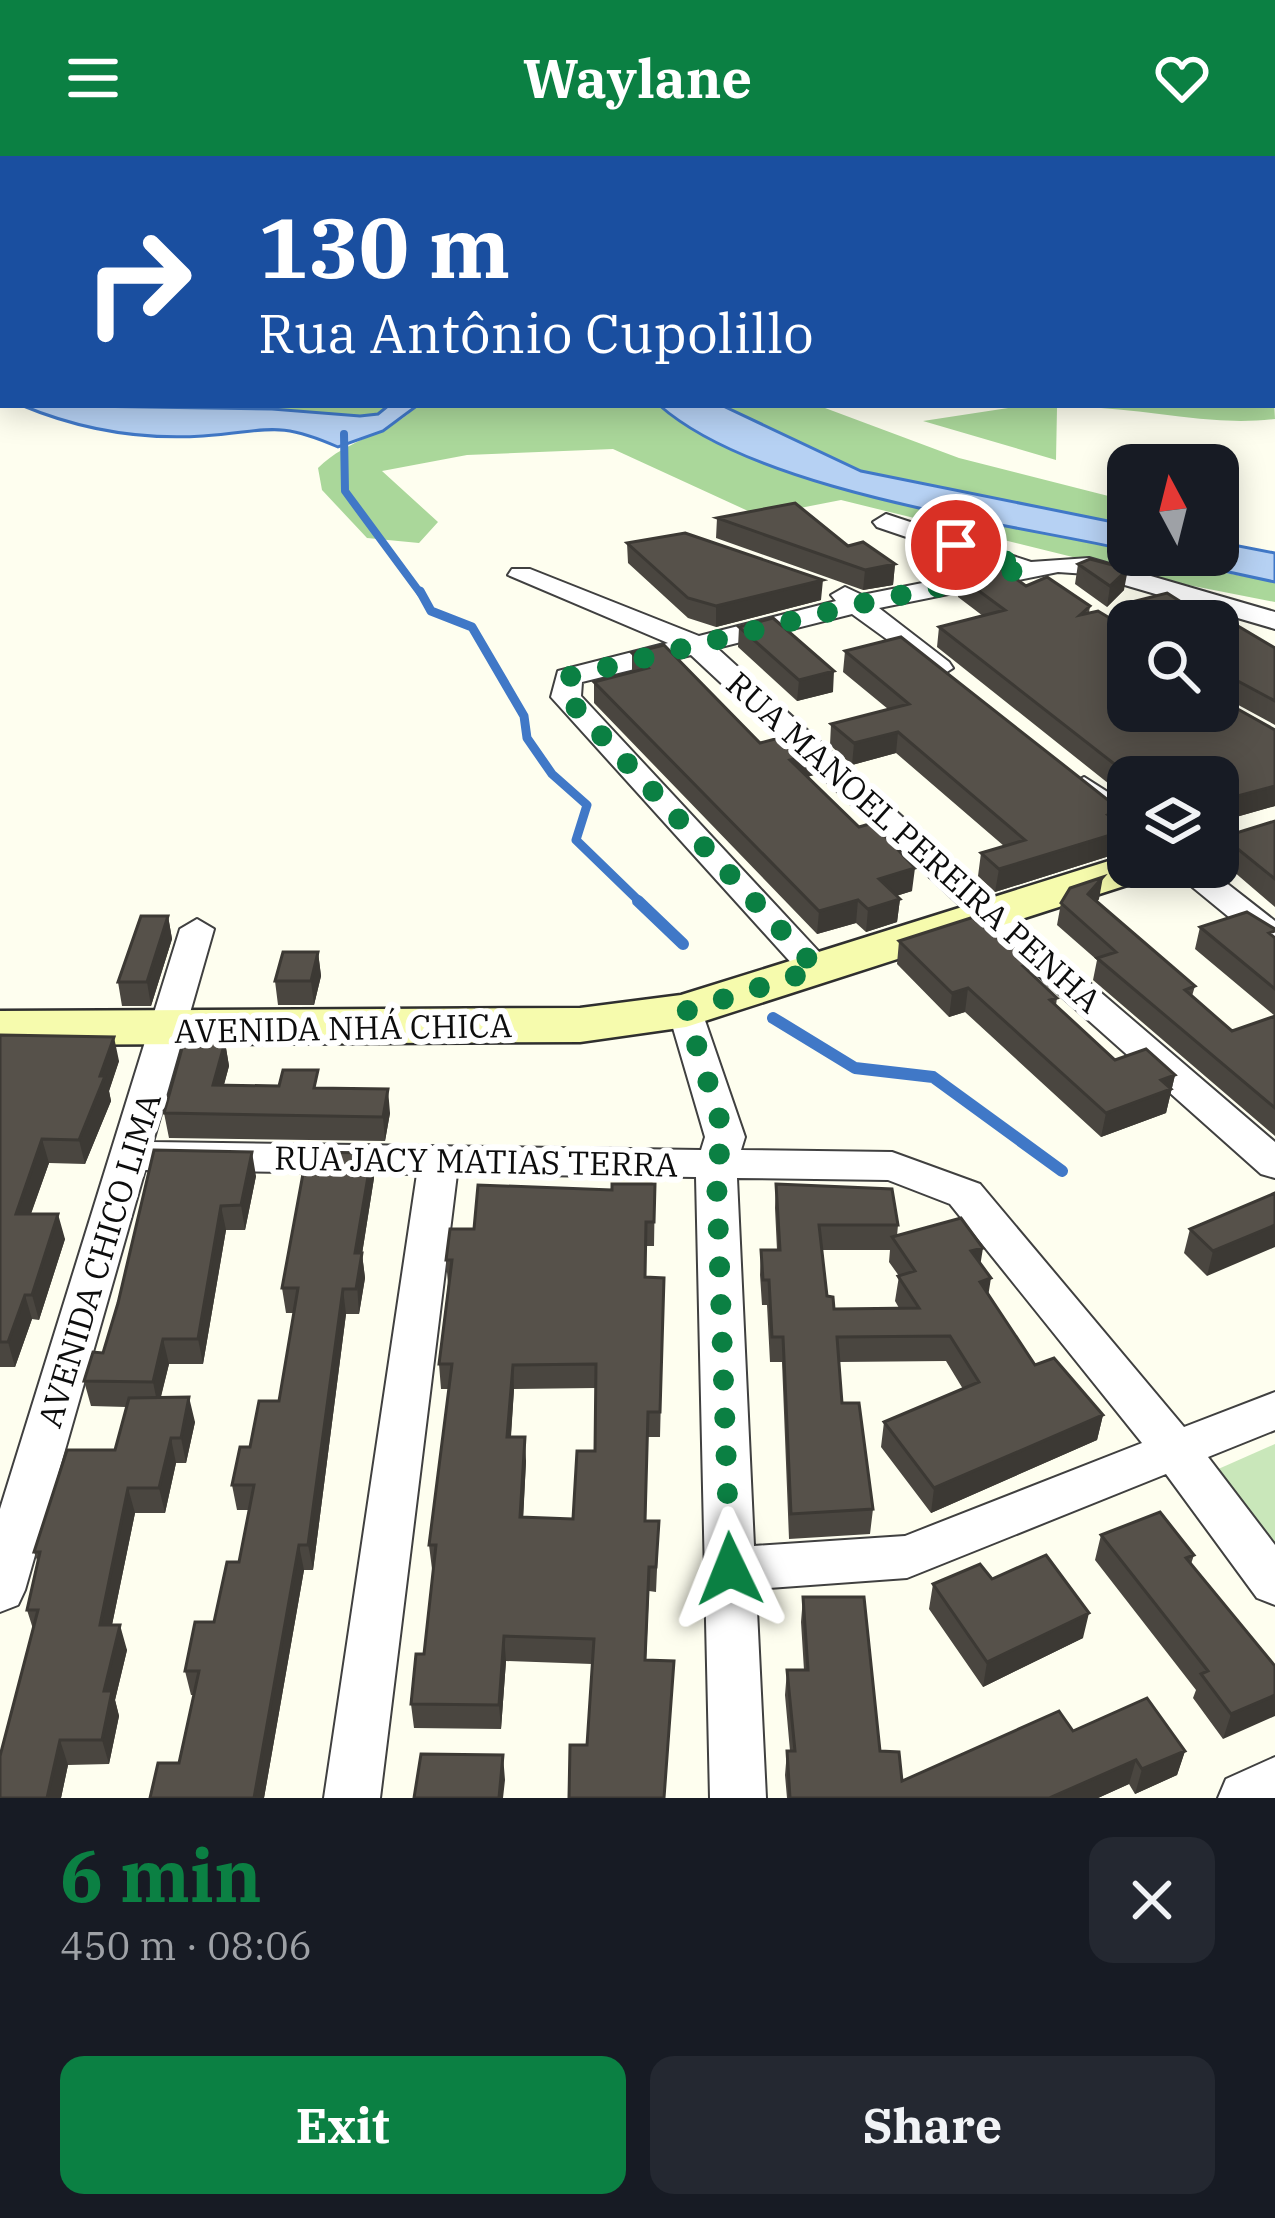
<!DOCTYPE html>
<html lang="en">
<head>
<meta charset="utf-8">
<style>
  body { margin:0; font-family:"IBM Plex Serif",serif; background:#242831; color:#f1f3f6; height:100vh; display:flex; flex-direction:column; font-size:45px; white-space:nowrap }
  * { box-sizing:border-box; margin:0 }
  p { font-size:39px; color:#9ea1a6 }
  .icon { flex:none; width:66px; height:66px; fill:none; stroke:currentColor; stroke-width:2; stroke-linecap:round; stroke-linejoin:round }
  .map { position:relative; height:1642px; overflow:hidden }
  .side { display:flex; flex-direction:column; background:#171b24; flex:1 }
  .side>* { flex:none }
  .top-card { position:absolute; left:0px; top:0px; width:1275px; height:252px; box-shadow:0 6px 30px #0003; background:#1a4fa0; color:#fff; overflow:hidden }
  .needle { width:78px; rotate:353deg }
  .fabs { position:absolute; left:1107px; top:288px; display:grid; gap:24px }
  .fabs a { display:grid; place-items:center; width:132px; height:132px; border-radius:24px; background:#171b24; box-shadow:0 6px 30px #0003; font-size:60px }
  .pin { position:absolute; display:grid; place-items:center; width:102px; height:102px; color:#fff; margin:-51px; border:6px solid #fff; border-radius:50%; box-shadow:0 3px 12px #0007 }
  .me { position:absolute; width:132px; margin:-66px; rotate:358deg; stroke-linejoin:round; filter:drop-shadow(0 0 9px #0008) }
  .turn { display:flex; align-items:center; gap:42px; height:252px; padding:0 60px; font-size:54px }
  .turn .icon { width:156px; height:156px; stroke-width:2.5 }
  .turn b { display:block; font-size:84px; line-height:102px }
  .round { display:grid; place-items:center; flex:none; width:126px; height:126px; border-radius:24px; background:#242831 }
  .headline { display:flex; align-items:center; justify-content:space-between; height:204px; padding:0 60px }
  h1 { font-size:72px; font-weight:700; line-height:90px; color:#0b8043 }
  .button { display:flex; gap:24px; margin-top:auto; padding:24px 60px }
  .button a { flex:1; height:138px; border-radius:24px; background:#0b8043; color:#fff; font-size:48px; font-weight:700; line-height:138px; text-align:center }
  .button a+a { background:#242831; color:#f1f3f6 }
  header { display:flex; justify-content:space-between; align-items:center; height:156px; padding:0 60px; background:#0b8043; color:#fff; font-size:54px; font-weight:700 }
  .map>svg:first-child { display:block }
  .green { fill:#c9e7ba }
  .forest { fill:#aad79a }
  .water { fill:#b6d1f3; stroke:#4078c7; stroke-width:3 }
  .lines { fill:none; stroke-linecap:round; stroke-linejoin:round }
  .stream-far2 { stroke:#4078c7; stroke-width:8 }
  .stream-far1 { stroke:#4078c7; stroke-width:9 }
  .stream { stroke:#4078c7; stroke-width:12 }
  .street-casing { stroke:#404040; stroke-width:4 }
  .secondary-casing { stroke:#2f2f2f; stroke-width:5 }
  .street { fill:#fff; fill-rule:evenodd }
  .secondary { fill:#f6fbad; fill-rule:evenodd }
  .wall { fill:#4a4640; fill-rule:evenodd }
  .shaded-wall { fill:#3c3934 }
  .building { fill:#56514a; stroke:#3c3934; stroke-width:3; fill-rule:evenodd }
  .route { stroke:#0b8043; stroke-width:21; stroke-dasharray:0 37.8 }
  .labels { text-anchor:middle; stroke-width:12; stroke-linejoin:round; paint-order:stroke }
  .street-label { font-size:33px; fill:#0d0d0d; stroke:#fff }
</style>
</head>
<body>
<header><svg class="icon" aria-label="menu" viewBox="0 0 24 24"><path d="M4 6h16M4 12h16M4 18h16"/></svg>Waylane<svg class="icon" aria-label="heart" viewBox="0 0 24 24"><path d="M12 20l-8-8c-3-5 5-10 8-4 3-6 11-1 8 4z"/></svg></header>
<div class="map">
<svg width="1275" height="1642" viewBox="0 0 1275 1642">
  <rect width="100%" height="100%" fill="#fefeef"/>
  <path class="green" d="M1275 1288V1402L1207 1318Z"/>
  <path class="forest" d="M1272 211 1275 263C1201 272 1131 247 1057 252L1056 304 923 265 1027 249H1272Z
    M85 249H389L378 258 360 260Z
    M418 249H659L711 285 826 329 1128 394V399L1275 426V446L1178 427 841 344 759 360 613 293 467 299 382 315 438 366 419 387 367 382 322 334 318 312C348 282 390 279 418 249Z
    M721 249H817L959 302 1128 345V369L861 315Z"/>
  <path class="water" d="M21 249 272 253 360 260 378 258 389 249H418L383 275 338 291C275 263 267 276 203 280 141 284 78 273 21 249Z
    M659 249H721L861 315 1128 369V394C999 366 756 335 659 249Z
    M1218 386 1275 397V426L1150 399H1218Z"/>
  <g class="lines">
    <path class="stream-far2" d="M344 278 345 335 421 438"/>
    <path class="stream-far1" d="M420 435 431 455 472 471 524 560 527 582 552 618 587 649 576 684 642 748"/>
    <path class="stream" d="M638 745 683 788
      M773 862 855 912 933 921 1062 1015"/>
    <defs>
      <path id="street" d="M886 358 1031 406 1089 402 1275 456V473L1087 418 1058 416 879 452 949 506 953 512 939 521 852 458 717 492 1001 751 1275 986V1022L1261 1018 977 765 691 499 582 526 581 540 835 813 830 821H804L551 541 558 515 668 487 508 419 512 413H530L699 480 836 445 831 439 845 431 862 439 998 412 877 371 873 366Z
        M1084 621 1128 649V675L1073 637 1068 630Z
        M1168 711H1206L1275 765V793L1263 789Z
        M197 763 214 773 153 986 701 994 705 981 668 855 686 843 699 847 745 981 741 994 892 996 980 1028 1184 1271 1275 1236V1274L1208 1301 1275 1389V1449L1257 1442 1166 1318 907 1422 756 1433 766 1642H710L696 1021 457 1018 380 1642H324L417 1018 145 1014 25 1434 18 1449 0 1456V1353L180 773ZM737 1022 888 1024 950 1048 1142 1287 905 1380 754 1390Z
        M1275 1601V1642H1218L1226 1623Z"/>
      <path id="secondary" d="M230 0H263L228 3Z
        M0 25H3V39H0Z
        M1128 699V711H1159L1152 721 686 871 580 886 0 889V855L580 852 681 839Z"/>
    </defs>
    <use href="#street" class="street-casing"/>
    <use href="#secondary" class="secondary-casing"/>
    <use href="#street" class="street"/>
    <use href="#secondary" class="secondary"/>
  </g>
  <path class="wall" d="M717 362 848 390 895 408 893 429 863 434 716 382Z
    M627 387 821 444 716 471 688 462 628 407Z
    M919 391 973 393 970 413 931 421 917 411Z
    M1078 408 1124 434 1107 451 1075 428Z
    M1002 413 1026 430 1047 421 1090 450 1089 457 1098 455 1128 473V555H1218V542L1275 574V650L1219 666 1218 680V621H1128V643L937 491 939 471 983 460 958 441 960 421Z
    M1132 446 1189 451 1275 492V569L1218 538V465H1129Z
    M739 471 833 536 797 545 738 491Z
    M845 495 1122 655 1120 668 1127 674 1122 696 995 736 978 720 981 697 1004 690 896 597 852 609 830 589 831 568 888 553 843 516Z
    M632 497 760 587 815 597 814 619 807 621 912 735 896 740 900 743 897 766 866 776 856 767 817 778 594 547V526L632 516Z
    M1275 665V751L1219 703 1223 681Z
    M1099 743 1097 746 1195 830 1192 840 1232 875 1275 860 1195 793 1200 771 1275 782V980L1093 824 1097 804 1057 769 1061 747Z
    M168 760 172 783 151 850H122L118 826Z
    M899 785 1031 807 1029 816 1057 842 1056 849 1115 904 1175 919 1166 957 1101 981 965 856 949 861 897 808Z
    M318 796 321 820 314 849H278L275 825Z
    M0 879 119 905 109 935 111 945 85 1008 49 1007 31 1058 65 1083 39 1164 32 1163 15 1211H0Z
    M225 886 229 910 224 929 321 932 390 957 385 985 169 982 164 957Z
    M154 994 256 1020 245 1074H226L203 1208H169L161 1241 195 1266 186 1307H176L165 1357H135L112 1469 127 1494 115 1544 119 1560 109 1608 68 1609 61 1642 33 1473 27 1454 38 1407 34 1396 115 1294 126 1251 91 1250 84 1225 103 1197 118 1147Z
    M372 997 374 1022 362 1098 365 1122 359 1158H346L313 1414H304L264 1642H150L179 1607 194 1539H191L185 1515 214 1466 239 1406 249 1354H237L232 1329 250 1291 279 1245 294 1157H286L282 1132Z
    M655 1028 654 1090H646L645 1121 664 1122 660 1281H647L646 1365 658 1390 656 1436 649 1435 646 1504 673 1530 587 1589 592 1508 506 1505 501 1573 414 1572 411 1548 424 1498 434 1413H432L429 1389 449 1233H441L439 1208 448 1128 446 1104 474 1073 612 1034ZM596 1232 595 1295 573 1363 523 1361 526 1305 511 1281 514 1233Z
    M776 1028 898 1069 897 1080 981 1108 988 1138 1035 1209 1103 1259 1097 1284 931 1357 881 1291 884 1266 963 1233 946 1205 839 1206 842 1247 873 1353 870 1378 789 1383 782 1206H770L767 1149H762L760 1119 761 1094H777L775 1052ZM822 1094H890L889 1106 899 1120 895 1145 899 1152 834 1153 827 1140Z
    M1275 1037 1207 1120 1184 1097 1190 1073Z
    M1101 1379 1194 1399 1191 1408 1275 1510 1223 1583 1193 1542 1196 1534 1095 1404Z
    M992 1423 1083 1482 983 1531 929 1453 933 1428Z
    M803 1441 880 1595 902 1625 1073 1575 1185 1595 1177 1619 1135 1638 1129 1628 1098 1642H787L785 1619 787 1595H790L785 1539 787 1514H804L801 1466Z"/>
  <path class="shaded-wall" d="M973 393 970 413 931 421 933 401Z
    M895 408 893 429 863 434 865 414Z
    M1128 413 1124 434 1107 451 1110 430Z
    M823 424 821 444 716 471V450Z
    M834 515 833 536 797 545 799 524Z
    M898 576 896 597 852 609 854 587Z
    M815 597 814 619 789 626 790 604Z
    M1275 630V650L1218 666 1219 645Z
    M1122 655 1118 676 1127 674 1122 696 995 736 999 713 1108 659Z
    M915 712 912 735 877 746 879 723Z
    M1103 721 1099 743 1085 760 1088 738Z
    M900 743 897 766 866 776 868 753Z
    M858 744 856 767 817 778 819 755Z
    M168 760 172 783 151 850 147 826Z
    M318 796 321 820 314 849 311 825Z
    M968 832 965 856 949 861 952 837Z
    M114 881 119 905 109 935 111 945 85 1008 79 984Z
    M225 886 229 910 217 953 213 929Z
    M1175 919 1166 957 1101 981 1106 957 1161 924Z
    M388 933 390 957 385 985 383 961Z
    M42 983 49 1007 22 1082 16 1058Z
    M252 996 256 1020 245 1074 241 1049Z
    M372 997 374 1022 362 1098 365 1122 359 1158 355 1097Z
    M221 1050 226 1074 203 1208 198 1183Z
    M58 1058 65 1083 39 1164 32 1139Z
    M1275 1069V1091L1207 1120 1213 1095Z
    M983 1092 979 1117 971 1095Z
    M991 1122 987 1147 980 1126Z
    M343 1133 346 1158 313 1414 308 1389Z
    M25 1139 32 1163 15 1211 8 1186Z
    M163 1183 169 1208 158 1251 153 1226Z
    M513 1209 514 1233 509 1305 507 1281Z
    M189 1241 195 1266 186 1307 181 1282Z
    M1103 1259 1097 1284 931 1357 934 1332Z
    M525 1281 526 1305 522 1386 520 1361Z
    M171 1282 176 1307 165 1357 159 1332Z
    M128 1332 135 1357 107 1493 100 1469Z
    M299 1389 304 1414 264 1642H254Z
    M1089 1457 1083 1482 983 1531 987 1506Z
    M120 1469 127 1494 115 1544 119 1560 109 1608 102 1584 104 1535Z
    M504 1480 506 1505 501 1573 499 1549Z
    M1275 1539V1560L1223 1583 1231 1558Z
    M60 1584 68 1609 61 1642H47Z
    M1185 1595 1177 1619 1135 1638 1142 1613Z
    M503 1599 505 1624 503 1642H499Z
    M1136 1604 1129 1628 1098 1642H1049Z"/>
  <path class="building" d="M795 347 848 390 863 386 895 408 865 414 717 362Z
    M685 377 823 424 716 450 688 442 627 387Z
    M955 382 973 393 933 401 919 391Z
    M1090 403 1128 413 1110 430 1078 408Z
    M1002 413 1026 430 1047 421 1090 450 1080 459 1098 455 1128 473V555H1218V542L1275 574V630L1219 645V677L1218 621H1131L939 471 1005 454 960 421Z
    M1167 437 1189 451 1201 448 1275 492V545L1219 515 1218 518V465H1132V446Z
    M773 462 834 515 799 524 739 471Z
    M901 481 1122 655 1108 659 1127 674 999 713 981 697 1025 684 898 576 854 587 831 568 909 548 845 495Z
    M664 489 760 587 794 578 815 597 790 604 859 671 873 667 915 712 879 723 900 743 868 753 858 744 819 755 594 526 648 512 632 497Z
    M1275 665V723L1223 681Z
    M1103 721 1088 738 1195 830 1185 834 1232 875 1275 860V952L1097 802 1116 796 1061 747 1070 732Z
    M1247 756 1275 773V775L1269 777 1275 782V833L1200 771Z
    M141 760H168L147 826H118Z
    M977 760 1031 807 1023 810 1057 842 1050 844 1115 904 1146 893 1175 919 1161 924 1171 933 1106 957 968 832 952 837 899 785Z
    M283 796H318L311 825H275Z
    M0 879 114 881 100 920H105L79 984 42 983 16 1058H58L32 1139H25L8 1186H0Z
    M184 885 225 886 213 929 279 930 283 914H318L314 932 388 933 383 961 164 957Z
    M154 994 252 996 241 1049 221 1050 198 1183H163L153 1226 84 1225 93 1196 103 1197 118 1147Z
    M307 996 372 997 355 1097H362L356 1133H343L308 1389H299L254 1642H150L158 1607H179L199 1515H185L195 1466H214L227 1406H239L254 1329H232L240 1291H250L259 1245H279L298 1132H282Z
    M612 1028H655L654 1066H646L645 1121 664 1122 660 1256H648L645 1365H659L656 1411H649L645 1504 674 1505 664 1642H569L570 1589H587L594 1483 504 1480 499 1549 411 1548 416 1498H424L436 1389H429L452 1208H439L452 1104H446L450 1073H474L478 1029 612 1034ZM596 1208 595 1295H577L573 1363 520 1361 525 1281H507L513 1209Z
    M776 1028 892 1033 898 1069H819L827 1140 833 1141 834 1153 919 1152 898 1120 915 1115 892 1081 961 1062 983 1092 971 1095 991 1122 980 1126 1035 1209 1054 1202 1103 1259 934 1332 884 1266 979 1226 950 1180 837 1181 842 1247H859L873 1353 791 1358 783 1181H772L769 1124H763L761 1094H780Z
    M1275 1037V1069L1213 1095 1190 1073Z
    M189 1241 181 1282H171L159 1332H128L100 1469H120L104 1535H112L102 1584H60L47 1642H0V1600L38 1454H27L40 1396H34L67 1294H115L129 1242Z
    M1160 1356 1194 1399 1186 1402 1275 1510V1539L1231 1558 1201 1518 1208 1515 1101 1379Z
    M1046 1399 1089 1457 987 1506 933 1428 980 1408 992 1423Z
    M803 1441H864L880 1595 899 1596 902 1625 1059 1555 1073 1575 1147 1542 1185 1595 1142 1613 1136 1604 1049 1642H790L787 1595H795L787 1514H808Z
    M421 1598 503 1599 499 1642H414Z"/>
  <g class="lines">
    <path class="route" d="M730 1413 716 1008 725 981 686 855 817 813 566 541 568 521 860 448 1027 412 956 389"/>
  </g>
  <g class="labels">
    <g class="street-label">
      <text transform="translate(914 686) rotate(42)" y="12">RUA MANOEL PEREIRA PENHA</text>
      <text transform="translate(343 872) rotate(-1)" y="12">AVENIDA NHÁ CHICA</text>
      <text transform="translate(476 1005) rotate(1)" y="12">RUA JACY MATIAS TERRA</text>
      <text transform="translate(99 1104) rotate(-73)" y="12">AVENIDA CHICO LIMA</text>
    </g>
  </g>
</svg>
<div class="fabs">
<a><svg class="needle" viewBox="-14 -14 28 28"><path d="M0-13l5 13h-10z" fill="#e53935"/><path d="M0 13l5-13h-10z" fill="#9ea1a6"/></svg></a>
<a><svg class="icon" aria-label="search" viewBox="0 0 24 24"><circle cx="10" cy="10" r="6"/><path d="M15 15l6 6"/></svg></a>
<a><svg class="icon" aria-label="layers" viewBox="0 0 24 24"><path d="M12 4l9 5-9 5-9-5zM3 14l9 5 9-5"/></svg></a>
</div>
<div class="pin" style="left:956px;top:389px;background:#d93025"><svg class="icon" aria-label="arrive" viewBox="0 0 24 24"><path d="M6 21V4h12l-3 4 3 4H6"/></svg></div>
<svg class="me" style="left:730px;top:1413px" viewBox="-20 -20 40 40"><path d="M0-17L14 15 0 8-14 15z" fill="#0b8043" stroke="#fff" stroke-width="4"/></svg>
<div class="top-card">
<div class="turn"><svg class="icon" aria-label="right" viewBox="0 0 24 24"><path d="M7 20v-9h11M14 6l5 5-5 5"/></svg><div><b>130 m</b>Rua Antônio Cupolillo</div></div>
</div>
</div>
<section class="side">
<div class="headline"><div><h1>6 min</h1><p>450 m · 08:06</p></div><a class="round"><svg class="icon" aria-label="close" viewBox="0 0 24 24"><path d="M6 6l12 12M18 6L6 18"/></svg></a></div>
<div class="button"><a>Exit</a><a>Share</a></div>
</section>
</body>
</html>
